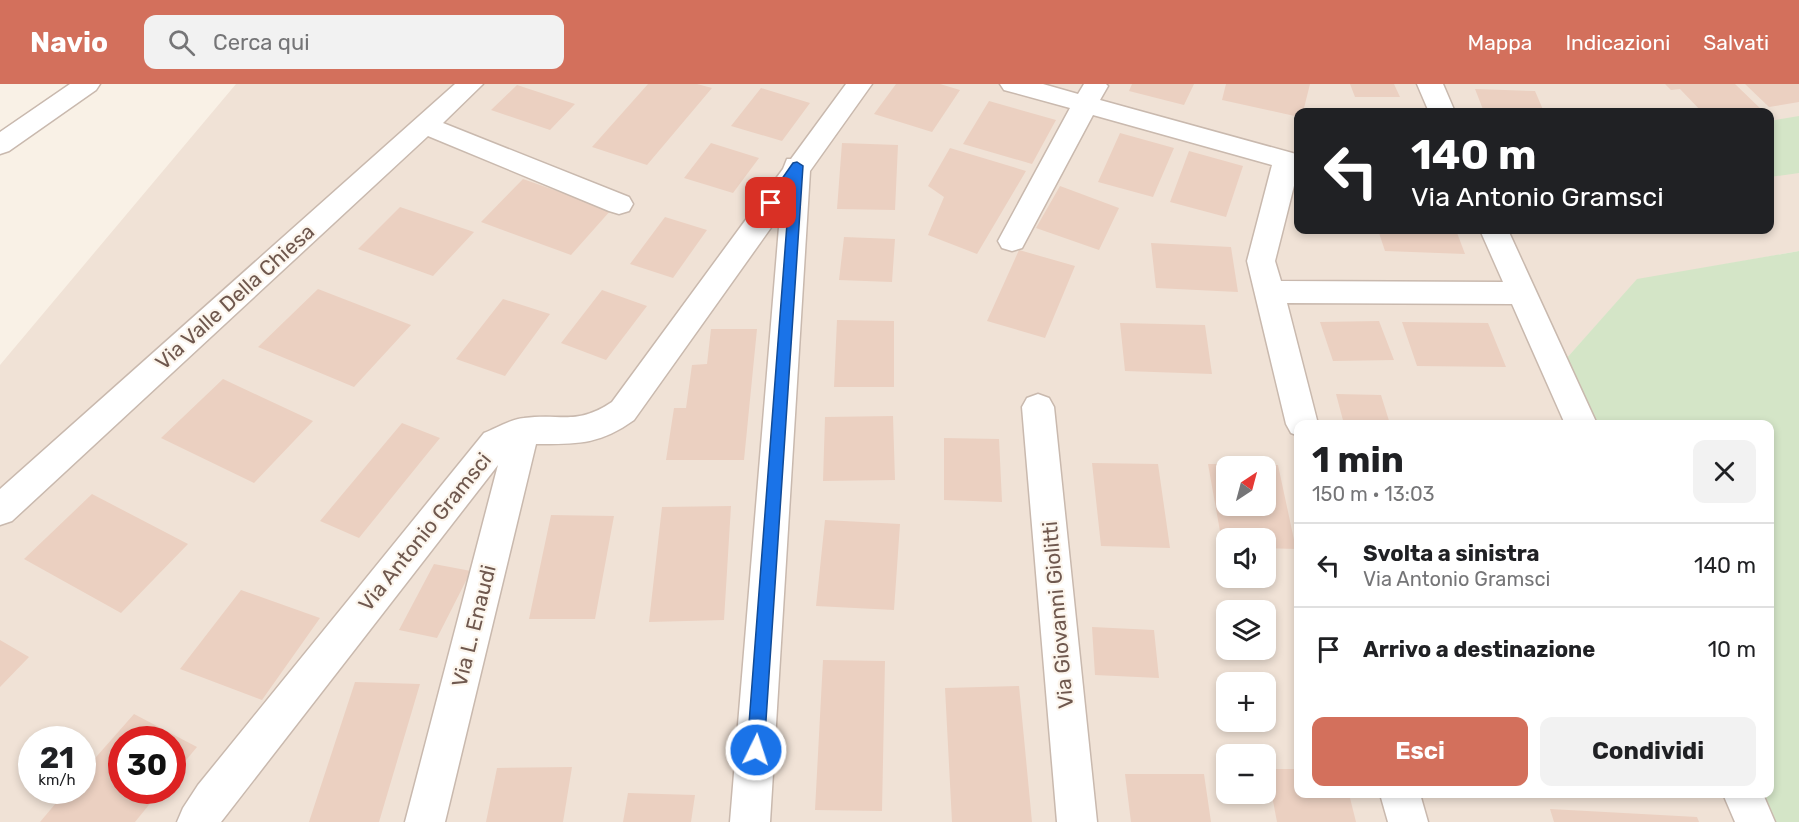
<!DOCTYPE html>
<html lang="it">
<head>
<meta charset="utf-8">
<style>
  body { margin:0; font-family:Rubik,sans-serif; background:#f2f2f2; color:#202124; height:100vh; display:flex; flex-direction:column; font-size:22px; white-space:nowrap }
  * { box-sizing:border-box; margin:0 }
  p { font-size:20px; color:#757577 }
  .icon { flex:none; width:33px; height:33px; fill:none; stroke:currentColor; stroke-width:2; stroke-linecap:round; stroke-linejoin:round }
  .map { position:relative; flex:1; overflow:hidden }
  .side { position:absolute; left:1294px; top:336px; width:480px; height:378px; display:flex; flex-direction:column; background:#fff; border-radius:12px; box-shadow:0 3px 9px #0003 }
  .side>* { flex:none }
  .guide { position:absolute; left:1294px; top:24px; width:480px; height:126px; border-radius:12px; box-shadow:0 3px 9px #0003; background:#202124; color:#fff; overflow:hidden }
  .needle { width:39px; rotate:36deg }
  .buttons { position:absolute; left:1216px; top:372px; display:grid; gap:12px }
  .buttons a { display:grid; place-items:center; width:60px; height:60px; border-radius:12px; background:#fff; box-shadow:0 3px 9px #0003; font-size:30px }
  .speed { position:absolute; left:18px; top:642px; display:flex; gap:12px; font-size:30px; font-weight:700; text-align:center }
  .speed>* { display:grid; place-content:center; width:78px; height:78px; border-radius:50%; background:#fff; box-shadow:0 3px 9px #0003; line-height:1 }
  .speed small { font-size:15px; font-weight:400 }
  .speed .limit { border:9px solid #d22; background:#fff; color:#111 }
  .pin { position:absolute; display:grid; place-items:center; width:51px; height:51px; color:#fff; margin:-26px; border-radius:12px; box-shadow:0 3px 9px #0006 }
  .me { position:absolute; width:66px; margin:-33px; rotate:4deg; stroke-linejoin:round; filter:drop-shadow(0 0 4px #0008) }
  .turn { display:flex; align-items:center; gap:21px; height:126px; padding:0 18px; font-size:27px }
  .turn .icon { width:78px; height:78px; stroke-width:2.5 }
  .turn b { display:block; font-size:42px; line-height:51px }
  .round { display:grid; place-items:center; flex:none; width:63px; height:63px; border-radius:12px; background:#f2f2f2 }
  .summary { display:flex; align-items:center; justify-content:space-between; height:102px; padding:0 18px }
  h1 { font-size:36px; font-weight:700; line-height:45px }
  .button { display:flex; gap:12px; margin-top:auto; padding:12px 18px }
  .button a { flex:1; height:69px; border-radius:12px; background:#d3705c; color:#fff; font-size:24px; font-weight:700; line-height:69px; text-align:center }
  .button a+a { background:#f2f2f2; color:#202124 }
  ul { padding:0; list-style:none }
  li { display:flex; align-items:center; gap:18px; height:84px; padding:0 18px; border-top:2px solid #e0e0e0 }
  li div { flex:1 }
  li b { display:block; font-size:22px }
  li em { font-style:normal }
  header { display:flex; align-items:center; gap:36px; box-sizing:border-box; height:84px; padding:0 30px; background:#d3705c; color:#fff }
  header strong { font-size:28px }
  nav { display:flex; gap:33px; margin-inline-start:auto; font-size:21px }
  .search { width:420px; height:54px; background:#f2f2f2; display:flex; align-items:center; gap:15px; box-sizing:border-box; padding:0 21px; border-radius:12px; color:#757577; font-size:22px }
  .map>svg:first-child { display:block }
  .residential { fill:#f0e2d6; fill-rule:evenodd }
  .green { fill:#d4e5c7 }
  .building { fill:#ebd0c1 }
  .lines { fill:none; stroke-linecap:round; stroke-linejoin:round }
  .minor-casing { stroke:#c9b9ae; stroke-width:3 }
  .minor { fill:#fff; fill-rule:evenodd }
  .route { fill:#1a73e8; stroke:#114b97; stroke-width:1.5 }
  .labels { text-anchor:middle; stroke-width:4.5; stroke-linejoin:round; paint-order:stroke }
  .street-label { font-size:21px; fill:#6f584e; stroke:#fcf5ec }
</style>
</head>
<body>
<header>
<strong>Navio</strong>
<div class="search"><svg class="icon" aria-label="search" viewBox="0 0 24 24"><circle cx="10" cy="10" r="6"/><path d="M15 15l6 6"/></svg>Cerca qui</div>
<nav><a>Mappa</a><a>Indicazioni</a><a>Salvati</a></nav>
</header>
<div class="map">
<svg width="1799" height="738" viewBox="0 0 1799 738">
  <rect width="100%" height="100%" fill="#f9f1e6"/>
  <path class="residential" d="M236 0H1799V167L1637 196 1557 285 1581 340H1299V710H1743L1755 738H0V281ZM1299 28H1770V146H1299ZM1227 382H1266V422H1227ZM1227 454H1266V494H1227ZM1227 526H1266V566H1227ZM1227 598H1266V638H1227ZM32 656H82V706H32ZM122 656H172V706H122ZM1227 670H1266V710H1227Z"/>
  <path class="green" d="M1799 32V89L1770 93V37Z
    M1799 167V738H1755L1743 710H1770V340H1581L1557 285 1637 195Z"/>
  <path class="building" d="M648 0H697L712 4 647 81 592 63Z
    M896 0H940L960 6 932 48 874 30Z
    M1132 0H1194L1184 21 1129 7Z
    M1226 0H1310L1303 28H1299V33L1222 16Z
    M1350 0H1394L1400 13H1355Z
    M1665 0H1735L1764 28H1702L1680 5 1671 6Z
    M1745 0H1799V18L1769 23Z
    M517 1 575 20 550 46 491 26Z
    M761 4 810 19 782 57 731 42Z
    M1475 5 1535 7 1544 28H1484Z
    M989 17 1056 36 1032 80 963 60Z
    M1120 49 1174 64 1153 113 1098 98Z
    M711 59 759 74 733 109 684 94Z
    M842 59 898 61 895 126 837 125Z
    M950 64 1026 87 977 170 928 151 944 113 928 102Z
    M1189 67 1243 82 1226 133 1170 118Z
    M523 95 611 126 571 171 481 138Z
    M1060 102 1119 124 1099 166 1036 144Z
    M400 123 474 148 433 192 358 165Z
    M665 133 707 146 673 194 630 180Z
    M1378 146H1456L1465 170 1385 167Z
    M844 153 895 155 892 198 839 196Z
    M1151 159 1231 163 1238 208 1156 204Z
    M1019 166 1075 182 1045 254 987 237Z
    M318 205 411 241 354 303 258 263Z
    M602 206 647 222 606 276 561 259Z
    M503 215 550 230 505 292 456 275Z
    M837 236 894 237V303H834Z
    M1379 237 1394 276 1333 277 1320 238Z
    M1402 238 1488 239 1506 283 1417 282Z
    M1120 239 1205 241 1212 290 1125 287Z
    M711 245H757L744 376H666L674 324H686L692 281 707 280Z
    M223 295 313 337 254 399 161 354Z
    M1336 310 1381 311 1390 340H1344Z
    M893 332 895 396 823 397 825 333Z
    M402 339 440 354 359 454 320 437Z
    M944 354 999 355 1002 418 944 416Z
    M1092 379 1158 380 1170 464 1101 462Z
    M1208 380H1256V382H1227V422H1266V381H1278L1296 465 1266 464V454H1227V464H1223Z
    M92 410 188 460 121 529 24 475Z
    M731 422 724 536 649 538 662 423Z
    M551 431 614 432 595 535H529Z
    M825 436 900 440 894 526 816 522Z
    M434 480 471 487 437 554 399 546Z
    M241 506 320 534 262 616 180 585Z
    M1092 543 1154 546 1159 594 1095 591Z
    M0 556 29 573 0 603Z
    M823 576 885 577 882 727 815 726Z
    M355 598 420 600 379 738H309Z
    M1019 602 1032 738H952L945 604Z
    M134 630 197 663 172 693V656H122V706H161L135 738H40L67 706H82V689Z
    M572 683 563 738H486L497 684Z
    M1267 685H1299V710H1349L1356 738H1277Z
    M1125 690H1204L1211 738H1131Z
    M628 709 695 711 691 738H623Z
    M1550 725 1697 733 1699 738H1554Z"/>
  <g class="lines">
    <defs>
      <path id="minor" d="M70 0H100L96 6 9 67 0 70V48Z
        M455 0H483L443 39 629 113 633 120 629 127 619 130 609 127 428 52 12 437 0 441V405Z
        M846 0H872L810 87 770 738H730L780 131 634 336C599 361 578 360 536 360L445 738H405L498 381 221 738H177L183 724 198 701 484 349C497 344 511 335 524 334 562 329 576 342 612 318L783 85 787 75H791Z
        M1000 0H1043L1078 10 1084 0H1106L1108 2 1100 16 1296 70 1299 82 1275 177 1281 197 1503 198 1480 146H1508L1597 340H1565L1512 220 1287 219 1318 340H1299V352L1291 349 1286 340 1247 177 1272 81 1093 31 1022 164 1012 167 1002 164 998 157 1070 24 1004 6Z
        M1417 0H1443L1455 28H1429Z
        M1038 310 1049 314 1054 323 1097 738H1057L1022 323 1027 314Z
        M1380 710H1420L1428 738H1388Z
        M1723 710H1763L1775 738H1735Z"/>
    </defs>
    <use href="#minor" class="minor-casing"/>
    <use href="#minor" class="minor"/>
  </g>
  <path class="route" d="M797 78 803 82 764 666 761 672 756 675 750 672 747 666 790 100 775 122 771 123 765 119 793 79Z"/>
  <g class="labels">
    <g class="street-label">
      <text transform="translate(235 213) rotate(-42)" y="7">Via Valle Della Chiesa</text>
      <text transform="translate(425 448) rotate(-51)" y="7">Via Antonio Gramsci</text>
      <text transform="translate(1058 531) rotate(-95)" y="7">Via Giovanni Giolitti</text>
      <text transform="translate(474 542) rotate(-76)" y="7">Via L. Enaudi</text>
    </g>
  </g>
</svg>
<div class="buttons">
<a><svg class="needle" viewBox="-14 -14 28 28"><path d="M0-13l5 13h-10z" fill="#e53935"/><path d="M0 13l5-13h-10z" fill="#757577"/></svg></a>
<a><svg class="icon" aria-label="sound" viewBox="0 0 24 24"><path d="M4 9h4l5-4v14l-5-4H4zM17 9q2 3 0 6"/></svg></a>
<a><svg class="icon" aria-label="layers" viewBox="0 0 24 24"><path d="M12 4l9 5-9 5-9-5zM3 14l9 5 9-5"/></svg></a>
<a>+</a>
<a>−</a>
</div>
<div class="speed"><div>21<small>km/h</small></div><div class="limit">30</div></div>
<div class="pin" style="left:771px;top:119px;background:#d93025"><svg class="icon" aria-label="arrive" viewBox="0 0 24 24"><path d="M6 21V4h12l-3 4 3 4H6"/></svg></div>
<svg class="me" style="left:756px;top:666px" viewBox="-20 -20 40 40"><circle r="17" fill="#1a73e8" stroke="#fff" stroke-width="3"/><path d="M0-11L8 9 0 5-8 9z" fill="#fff"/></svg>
<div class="guide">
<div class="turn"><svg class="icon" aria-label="left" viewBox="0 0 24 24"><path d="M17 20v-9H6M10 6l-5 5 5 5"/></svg><div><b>140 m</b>Via Antonio Gramsci</div></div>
</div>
<section class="side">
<div class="summary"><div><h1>1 min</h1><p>150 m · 13:03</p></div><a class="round"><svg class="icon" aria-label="close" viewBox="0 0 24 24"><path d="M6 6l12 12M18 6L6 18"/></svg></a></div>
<ul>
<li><svg class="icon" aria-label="left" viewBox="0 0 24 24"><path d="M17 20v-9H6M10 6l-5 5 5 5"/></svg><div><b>Svolta a sinistra</b><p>Via Antonio Gramsci</p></div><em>140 m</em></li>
<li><svg class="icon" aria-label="arrive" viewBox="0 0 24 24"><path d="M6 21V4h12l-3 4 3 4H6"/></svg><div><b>Arrivo a destinazione</b></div><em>10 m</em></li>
</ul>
<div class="button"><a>Esci</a><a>Condividi</a></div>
</section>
</div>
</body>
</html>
